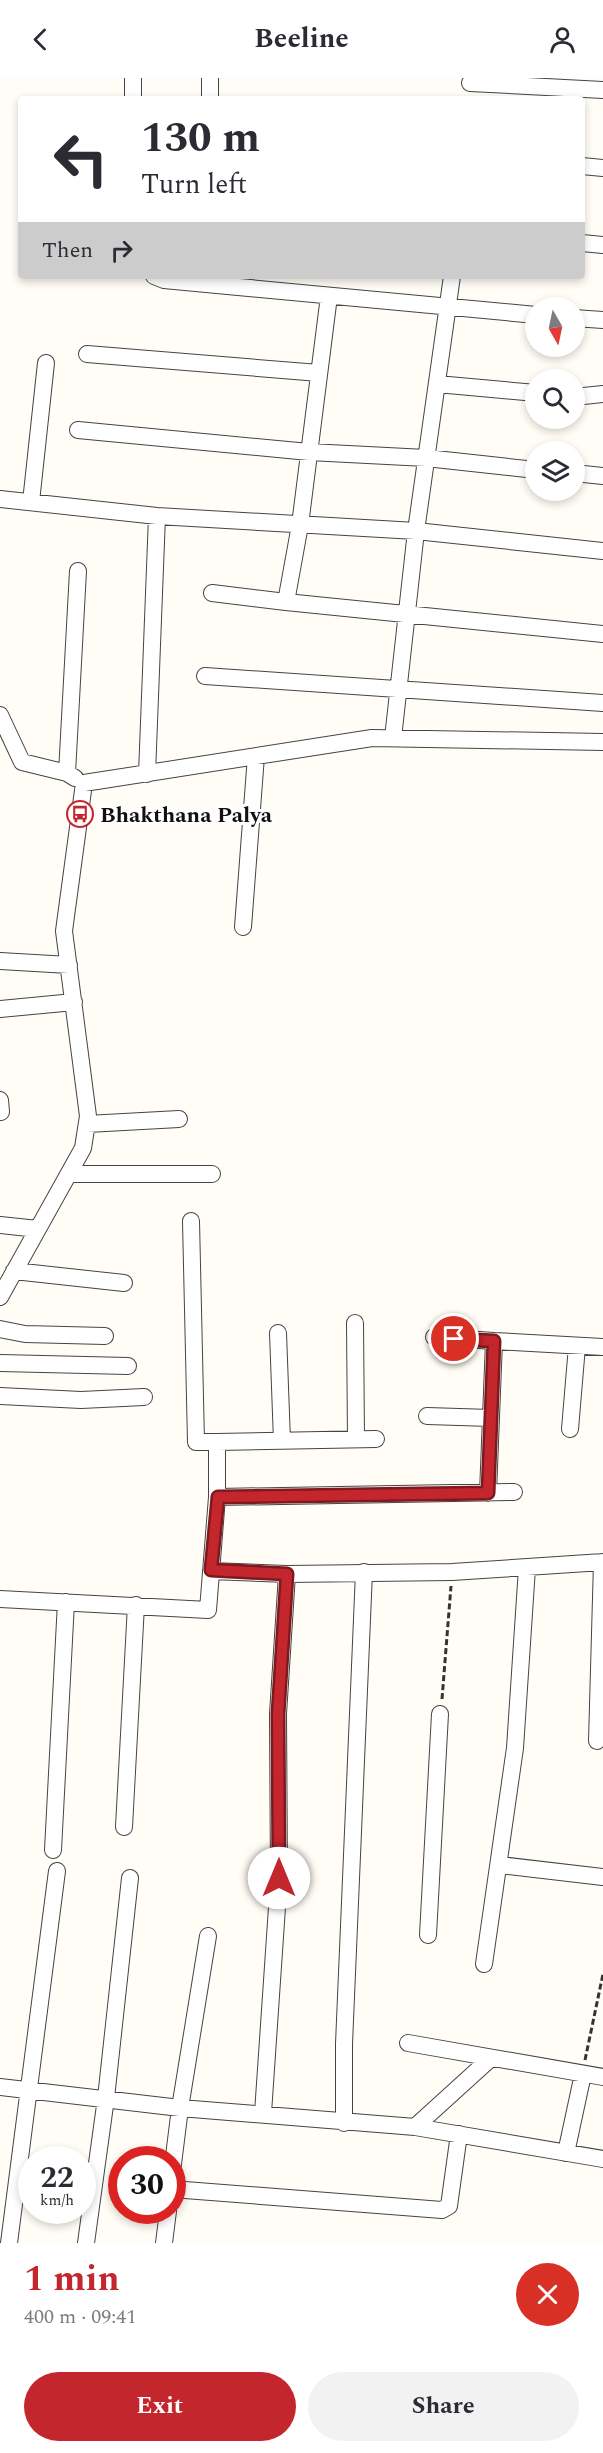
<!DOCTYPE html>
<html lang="en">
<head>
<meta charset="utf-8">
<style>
  body { margin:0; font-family:Spectral,serif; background:#f2f2f3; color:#2b2b33; height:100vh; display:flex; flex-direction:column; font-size:22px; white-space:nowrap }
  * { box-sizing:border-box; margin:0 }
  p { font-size:20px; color:#7c7c81 }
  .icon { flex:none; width:33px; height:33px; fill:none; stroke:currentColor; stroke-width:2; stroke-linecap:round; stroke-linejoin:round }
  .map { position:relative; height:2165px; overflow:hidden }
  .panel { display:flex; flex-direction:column; background:#fff; flex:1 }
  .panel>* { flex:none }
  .guide { position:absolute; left:18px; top:18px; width:567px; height:183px; border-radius:6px; box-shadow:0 3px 9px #0003; background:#fff; color:#2b2b33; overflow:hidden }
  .needle { width:39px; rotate:171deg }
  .controls { position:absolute; left:525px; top:219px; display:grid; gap:12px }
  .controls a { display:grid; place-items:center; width:60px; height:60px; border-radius:50%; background:#fff; box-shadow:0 3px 9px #0003; font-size:30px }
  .speed { position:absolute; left:18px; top:2068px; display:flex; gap:12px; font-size:30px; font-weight:700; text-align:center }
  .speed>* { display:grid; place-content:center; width:78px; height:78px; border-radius:50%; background:#fff; box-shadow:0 3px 9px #0003; line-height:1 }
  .speed small { font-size:15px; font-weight:400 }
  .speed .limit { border:9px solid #d22; background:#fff; color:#111 }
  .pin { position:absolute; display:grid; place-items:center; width:51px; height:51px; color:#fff; margin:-26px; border:3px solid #fff; border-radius:50%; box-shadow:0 2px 6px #0007 }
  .me { position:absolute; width:66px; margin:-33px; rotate:0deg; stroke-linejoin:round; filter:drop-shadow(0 0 4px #0008) }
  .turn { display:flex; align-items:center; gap:21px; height:126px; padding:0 24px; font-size:27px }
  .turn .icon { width:78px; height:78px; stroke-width:2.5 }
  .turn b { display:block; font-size:42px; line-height:51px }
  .then { display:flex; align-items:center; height:57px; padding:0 24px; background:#0003; gap:12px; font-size:22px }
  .round { display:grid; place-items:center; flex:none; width:63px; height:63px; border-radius:32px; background:#f2f2f3 }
  .head { display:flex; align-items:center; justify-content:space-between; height:102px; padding:0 24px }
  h1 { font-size:36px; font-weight:700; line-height:45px; color:#c4262e }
  .cta { display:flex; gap:12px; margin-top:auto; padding:12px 24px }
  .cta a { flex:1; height:69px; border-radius:36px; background:#c4262e; color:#fff; font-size:24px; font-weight:700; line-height:69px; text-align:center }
  .cta a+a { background:#f2f2f3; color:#2b2b33 }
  header { display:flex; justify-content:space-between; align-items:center; height:78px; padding:0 24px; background:#fff; font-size:27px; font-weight:700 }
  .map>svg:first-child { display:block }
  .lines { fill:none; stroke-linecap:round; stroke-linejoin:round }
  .minor-casing { stroke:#444; stroke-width:18 }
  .path { stroke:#333; stroke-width:3; stroke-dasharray:6 3; stroke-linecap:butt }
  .minor { stroke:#fff; stroke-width:16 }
  .route-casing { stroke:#7f191e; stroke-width:15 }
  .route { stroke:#c4262e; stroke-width:10 }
  .labels { text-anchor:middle; stroke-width:6; stroke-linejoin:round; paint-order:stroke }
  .poi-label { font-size:22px; font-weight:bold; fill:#111; stroke:#fff; text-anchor:start }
</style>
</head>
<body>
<header><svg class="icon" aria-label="back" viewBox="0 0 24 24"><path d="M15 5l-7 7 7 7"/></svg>Beeline<svg class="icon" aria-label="person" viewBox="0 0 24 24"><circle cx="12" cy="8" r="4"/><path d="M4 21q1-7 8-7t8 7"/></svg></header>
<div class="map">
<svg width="603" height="2165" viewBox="0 0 603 2165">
  <rect width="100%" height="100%" fill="#fffdf5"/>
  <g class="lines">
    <defs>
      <path id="minor" d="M210 0V21
        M470 5 603 12
        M133 21V0
        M582 88 603 90
        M582 165 603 167
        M154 198 164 202 536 237
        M329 218 300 447 286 524 603 556
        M574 240 603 242
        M87 276 319 295
        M437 306 536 315
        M574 319 603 316
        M78 352 309 374 426 380 536 392
        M574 395 603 398
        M0 421 157 438 416 453 603 473
        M31 424 46 285
        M212 515 286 524
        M205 598 603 625
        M0 637 22 684 67 695 75 700
        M393 660 416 453 452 198
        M67 695 78 493
        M147 696 157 438
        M243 849 256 678
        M0 883 69 887
        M0 931 74 924
        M0 1022 1 1034
        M87 1046 179 1041
        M69 1096H212
        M191 1143 196 1364H217
        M0 1147 38 1151
        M14 1193 124 1205
        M0 1219 83 1070 88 1038 64 853 84 705 372 660 603 664
        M355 1245 356 1361
        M0 1251 25 1256 105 1258
        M278 1255 282 1363
        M434 1259 494 1263
        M0 1285 128 1288
        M0 1318 81 1322 144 1319
        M427 1338 491 1340
        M570 1351 577 1268
        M488 1415 494 1263 603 1269
        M217 1419V1364L376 1361
        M211 1493 287 1496
        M0 1521 208 1532 217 1419 514 1414
        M597 1663 602 1484
        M124 1749 136 1527
        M53 1772 66 1524
        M500 1787 603 1799
        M428 1857 440 1636
        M484 1886 515 1670 527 1490
        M408 1965 603 1999
        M0 2009 180 2030 415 2049 603 2081
        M263 2035 279 1800 278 1636 287 1496 452 1494 603 1484
        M344 2045V1966L364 1494
        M415 2049 491 1980
        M566 2075 583 1996
        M172 2094 180 2030 208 1858
        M172 2111 442 2132 449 2128 459 2056
        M9 2165 57 1793
        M86 2165 106 2020 130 1800
        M164 2165 168 2133"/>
    </defs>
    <use href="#minor" class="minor-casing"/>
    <path class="path" d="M442 1621 451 1508
      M585 1982 603 1896"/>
    <use href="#minor" class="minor"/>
  </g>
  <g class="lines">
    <defs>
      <path id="route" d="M279 1800 278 1636 287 1496 211 1492 218 1419 488 1415 494 1263 454 1261"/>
    </defs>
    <use href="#route" class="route-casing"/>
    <use href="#route" class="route"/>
  </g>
  <defs>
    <symbol id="bus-ring" viewBox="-11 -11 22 22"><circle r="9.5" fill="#fff" stroke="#c4262e" stroke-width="1.5"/><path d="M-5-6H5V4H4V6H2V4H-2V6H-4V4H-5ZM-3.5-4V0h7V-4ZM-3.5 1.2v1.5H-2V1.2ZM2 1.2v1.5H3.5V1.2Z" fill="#c4262e"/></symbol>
  </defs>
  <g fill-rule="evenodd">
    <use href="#bus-ring" x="65" y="721" width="30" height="30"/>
  </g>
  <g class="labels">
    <g class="poi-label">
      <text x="100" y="744">Bhakthana Palya</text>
    </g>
  </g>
</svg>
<div class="controls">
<a><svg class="needle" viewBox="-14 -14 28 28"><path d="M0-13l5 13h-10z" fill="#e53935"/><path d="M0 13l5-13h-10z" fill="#7c7c81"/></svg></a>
<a><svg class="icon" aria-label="search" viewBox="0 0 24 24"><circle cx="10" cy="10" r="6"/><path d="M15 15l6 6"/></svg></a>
<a><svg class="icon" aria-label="layers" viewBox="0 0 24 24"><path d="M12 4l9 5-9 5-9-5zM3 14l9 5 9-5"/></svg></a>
</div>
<div class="speed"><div>22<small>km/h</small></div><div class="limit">30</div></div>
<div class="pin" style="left:454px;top:1261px;background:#d93025"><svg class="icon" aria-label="arrive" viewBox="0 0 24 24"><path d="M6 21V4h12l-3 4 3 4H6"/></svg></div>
<svg class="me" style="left:279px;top:1800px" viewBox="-20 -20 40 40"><circle r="19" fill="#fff"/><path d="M0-13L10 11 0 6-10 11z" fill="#c4262e"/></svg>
<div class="guide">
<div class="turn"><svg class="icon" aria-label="left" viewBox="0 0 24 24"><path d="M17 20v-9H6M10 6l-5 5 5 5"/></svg><div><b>130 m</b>Turn left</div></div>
<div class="then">Then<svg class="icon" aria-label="right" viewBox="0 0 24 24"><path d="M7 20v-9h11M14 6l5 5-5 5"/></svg></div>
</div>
</div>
<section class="panel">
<div class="head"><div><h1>1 min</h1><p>400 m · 09:41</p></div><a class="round" style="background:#d93025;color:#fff"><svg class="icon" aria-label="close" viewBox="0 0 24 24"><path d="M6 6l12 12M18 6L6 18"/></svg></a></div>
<div class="cta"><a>Exit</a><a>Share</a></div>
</section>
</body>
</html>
